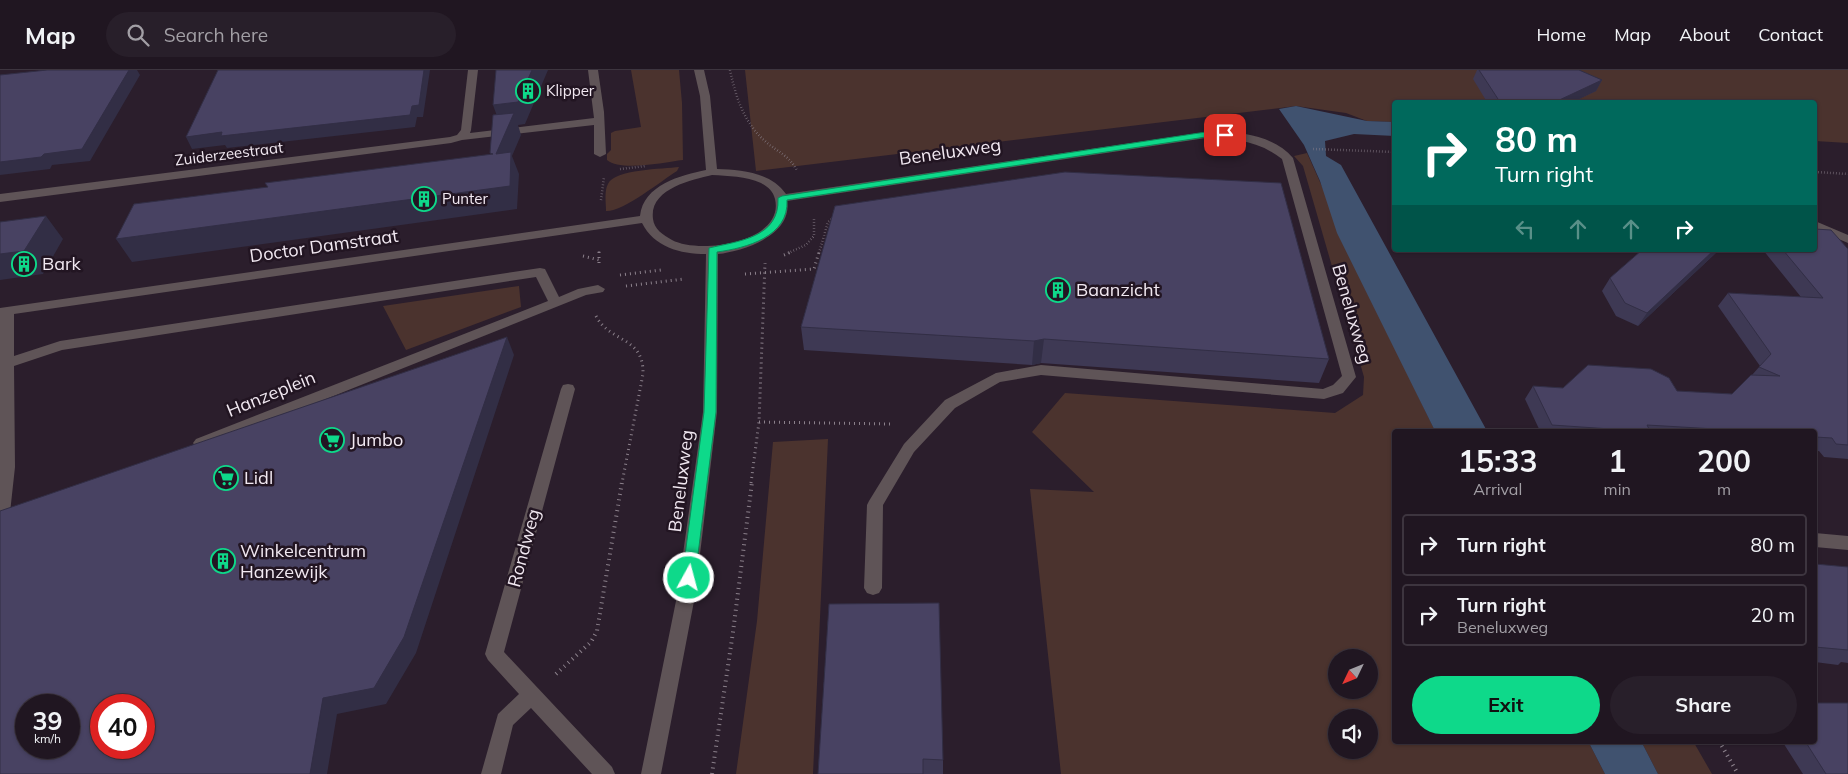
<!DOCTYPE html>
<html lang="en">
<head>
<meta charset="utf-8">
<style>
  body { margin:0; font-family:Mulish,sans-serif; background:#281f2a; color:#f1f3f6; height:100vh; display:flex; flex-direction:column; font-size:19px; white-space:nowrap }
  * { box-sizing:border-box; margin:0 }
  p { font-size:16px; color:#a29fa5 }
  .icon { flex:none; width:28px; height:28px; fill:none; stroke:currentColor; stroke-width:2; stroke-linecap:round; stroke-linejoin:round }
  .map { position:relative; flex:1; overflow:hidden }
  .side { position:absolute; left:1392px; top:359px; width:425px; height:315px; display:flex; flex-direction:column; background:#201621; border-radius:5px; box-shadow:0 1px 4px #0004,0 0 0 1px #3d353f }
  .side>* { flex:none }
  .guide { position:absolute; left:1392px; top:30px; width:425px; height:152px; border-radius:5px; box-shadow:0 1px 4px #0004,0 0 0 1px #3d353f; background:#00695c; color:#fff; overflow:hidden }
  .needle { width:32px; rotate:227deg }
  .fabs { position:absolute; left:1328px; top:579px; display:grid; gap:10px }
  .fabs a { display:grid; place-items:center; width:50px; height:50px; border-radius:50%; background:#201621; box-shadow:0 1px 4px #0004,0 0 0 1px #3d353f; font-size:25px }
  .speed { position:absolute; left:15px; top:624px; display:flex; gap:10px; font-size:25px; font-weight:700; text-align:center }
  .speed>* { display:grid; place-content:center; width:65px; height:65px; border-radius:50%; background:#201621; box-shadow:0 1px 4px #0004,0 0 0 1px #3d353f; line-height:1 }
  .speed small { font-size:12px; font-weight:400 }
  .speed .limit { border:8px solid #d22; background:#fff; color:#111 }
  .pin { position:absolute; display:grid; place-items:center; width:42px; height:42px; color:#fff; margin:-21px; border-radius:10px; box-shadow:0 2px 8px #0006 }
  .me { position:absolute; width:55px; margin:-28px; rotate:7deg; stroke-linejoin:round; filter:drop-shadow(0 0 4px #0008) }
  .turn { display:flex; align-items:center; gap:18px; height:105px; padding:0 20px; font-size:22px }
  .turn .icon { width:65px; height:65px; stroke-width:2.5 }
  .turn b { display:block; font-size:35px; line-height:42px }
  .lanes { display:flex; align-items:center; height:48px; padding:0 20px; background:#0003; justify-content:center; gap:25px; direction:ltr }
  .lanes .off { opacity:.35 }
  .eta { display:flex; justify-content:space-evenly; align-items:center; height:85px; text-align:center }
  .eta b { font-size:30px; font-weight:700; line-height:35px }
  .cta { display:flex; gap:10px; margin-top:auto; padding:10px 20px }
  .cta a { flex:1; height:58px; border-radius:30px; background:#0ed98a; color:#111; font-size:20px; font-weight:700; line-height:58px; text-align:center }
  .cta a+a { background:#281f2a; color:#f1f3f6 }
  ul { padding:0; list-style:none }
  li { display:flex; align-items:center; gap:15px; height:62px; margin:0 10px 8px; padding:0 10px; border:2px solid #3d353f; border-radius:5px }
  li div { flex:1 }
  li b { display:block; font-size:19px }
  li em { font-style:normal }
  header { display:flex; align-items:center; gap:30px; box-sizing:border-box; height:70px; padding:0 25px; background:#201621; border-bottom:1px solid #3d353f }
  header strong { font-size:24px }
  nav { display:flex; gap:28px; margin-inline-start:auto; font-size:18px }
  .search { width:350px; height:45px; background:#281f2a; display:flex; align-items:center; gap:12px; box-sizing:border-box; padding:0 18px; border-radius:28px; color:#a29fa5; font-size:19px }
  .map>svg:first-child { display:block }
  .green { fill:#4b332e; fill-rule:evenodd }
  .water { fill:#40526f }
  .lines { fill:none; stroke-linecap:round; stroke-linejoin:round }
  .path-far2 { stroke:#8b808b; stroke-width:2.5; stroke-dasharray:0.5 2.5; stroke-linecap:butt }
  .path-far1 { stroke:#8b808b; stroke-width:3; stroke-dasharray:1 4; stroke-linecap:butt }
  .path { stroke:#8b808b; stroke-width:4; stroke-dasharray:1 4.5; stroke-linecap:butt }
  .minor { fill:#5f5457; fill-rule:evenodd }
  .wall { fill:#3e3954 }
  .shaded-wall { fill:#322e45 }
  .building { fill:#484262; stroke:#322e45; fill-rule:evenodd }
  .route { fill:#0ed98a; stroke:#098d5a }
  .labels { text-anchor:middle; stroke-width:5; stroke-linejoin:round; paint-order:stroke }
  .far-poi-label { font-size:15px; fill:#f1e8f1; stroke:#221522; text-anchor:start }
  .far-street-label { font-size:15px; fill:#f1e8f1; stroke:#221522 }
  .street-label { font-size:18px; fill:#f1e8f1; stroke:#221522 }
  .poi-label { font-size:18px; fill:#f1e8f1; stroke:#221522; text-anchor:start }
</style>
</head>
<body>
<header>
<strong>Map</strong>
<div class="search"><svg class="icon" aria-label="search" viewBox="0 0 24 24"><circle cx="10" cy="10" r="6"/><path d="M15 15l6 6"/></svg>Search here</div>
<nav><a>Home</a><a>Map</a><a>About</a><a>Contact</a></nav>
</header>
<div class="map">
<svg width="1848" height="704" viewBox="0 0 1848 704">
  <rect width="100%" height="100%" fill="#2b1e2c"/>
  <path class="green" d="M631 0H679L682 33 683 90C665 92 621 102 607 90V84L611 80V63L615 61 641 57Z
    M745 0H1848V73L1815 71V32H1395V52L1367 51 1346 43 1296 36 756 101Z
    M1307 83 1385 257 1435 361H1395V671H1588L1605 704H1061L1030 419 1094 422 1032 362 1065 323 1335 343 1363 325 1364 307 1303 96 1294 86ZM1336 588H1369V620H1336ZM1336 648H1369V680H1336Z
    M679 97 677 101C661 111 623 142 606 141 606 133 604 121 608 114 615 99 663 99 679 97Z
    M519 216 521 237 406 280 383 236Z
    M828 369 813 704H736L757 551 773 372Z
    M1641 671H1693L1712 704H1658Z"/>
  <path class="water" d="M1296 36 1367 51 1395 52V66L1354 64 1325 71 1326 86 1341 95 1487 361H1435L1337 163 1320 111 1304 75 1279 39Z
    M1588 671H1641L1658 704H1605Z"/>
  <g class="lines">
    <path class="path-far2" d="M730 0C736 28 744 53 766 72 778 82 791 87 797 101
      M1313 79 1395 82
      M620 99 646 96
      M1815 102 1848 104
      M601 130 604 107
      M599 181V183
      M788 183 806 175 814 166V149
      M819 183 828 152 833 148"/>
    <path class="path-far1" d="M599 182V195
      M784 185 791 182
      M583 186 599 190
      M745 204 814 199 819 182
      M620 205 661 200
      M626 216 684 209
      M596 246C610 273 644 266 643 304L622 413
      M759 352 891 354
      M751 413 759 352 765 193"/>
    <path class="path" d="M556 604 591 572 597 561 622 412
      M1719 671 1738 704
      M712 704 733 562 752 412"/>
    <path class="minor" d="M468 0H478L471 60 470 63 594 48 588 0H598L604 42 606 84 600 87 594 84V55L462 70 451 73 0 132V124L450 67 457 65 461 60Z
      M694 0H704L710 26 717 99C741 100 771 102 786 124L1206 62C1235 61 1273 64 1293 88L1356 307 1343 323 1324 329 1041 305 1000 312 955 338 914 382 883 435 882 518 879 523 873 525 867 523 864 518 867 435 869 431 904 374 945 330 996 303 1041 295 1323 319 1333 315 1342 306 1282 89C1259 71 1234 68 1206 68L787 131C793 165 744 181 718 184L717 342 695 526 661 704H641L677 526 703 342 706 184C680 184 654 177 642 153L14 244V286L60 271 540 198 545 199 559 227 578 219 598 215 605 219 603 222 586 225 201 379 196 377 193 373 196 369 548 231 536 207 62 280 14 296 15 397 9 452 7 457 0 458V238L640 146C643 115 681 105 706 100L700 26ZM712 105C728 106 746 106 761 113 768 117 773 121 775 129 785 172 700 185 672 170 663 165 654 159 653 149 649 119 691 110 712 105Z
      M1815 151 1848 165V173L1815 159Z
      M568 314 573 315 575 319 504 582 612 697 615 704H592L531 638 513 655 501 704H481L498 644 519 624 488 590 485 584 561 319 563 315Z
      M1815 463 1848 466V480L1815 477Z"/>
  </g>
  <path class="wall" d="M1477 0H1579L1602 10 1596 21 1573 32H1487L1473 9Z
    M835 136 1329 289 1319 313 1041 293 1032 295 804 280 801 257Z
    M1848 179V389L1824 387 1819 381H1815V361H1540L1525 329 1533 316 1563 318 1677 321 1732 324 1752 305 1760 296 1718 236 1728 223 1801 227 1763 180H1815Z
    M1642 180H1719L1638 256 1616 246 1602 221 1610 208Z
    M1815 494 1848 497V593L1841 592 1838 595 1815 592Z
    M829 534 943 690V704H818Z
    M1782 671H1815L1848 704H1803Z"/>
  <path class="shaded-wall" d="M129 0H137L140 5 90 91 52 95 50 99 0 105V92L44 84Z
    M424 0H430L423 47H417L415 57 227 78 225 75 192 79 186 67 412 36Z
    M532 0H548L525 54 518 55 521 65 512 86 519 104 517 139 132 192 116 169 496 84 501 57 493 35Z
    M1602 10 1596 21 1573 32H1555Z
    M46 146 63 169 43 204 0 210V184Z
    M1714 180H1719L1638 256 1647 243Z
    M507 267 514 285 416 583 386 634 337 644 327 704H310L323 628Z
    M1044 269 1041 293 1032 295 1034 271Z"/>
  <path class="building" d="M47 0H129L82 79 44 84 41 87 0 92V5Z
    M218 0H424L419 35 412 36 410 45 221 66 222 62 186 67Z
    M496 0H532L518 32 493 35Z
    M1479 0H1579L1602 10 1555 32H1500Z
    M514 43 496 84 511 82 510 116 116 169 134 134 268 117 265 113 493 84 490 83 493 45Z
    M1065 102 1281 113 1329 289 1044 269 1034 271 801 257 835 136Z
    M46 146 24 181 0 184V152Z
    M1815 159 1831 160 1848 179V375L1836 374 1832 368 1815 367V361H1750L1647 355 1650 361H1640L1552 355 1533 316 1563 318 1588 295 1651 299 1669 308 1677 321 1732 324 1751 305 1780 306 1759 297 1771 284 1728 223 1823 228 1783 180H1815Z
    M1642 180H1714L1647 243 1625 233 1610 208Z
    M507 267 404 567 374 618 323 628 310 704H0V441ZM26 635H69V678H26ZM101 635H144V678H101Z
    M1815 494 1848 497V580L1815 577Z
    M939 533 943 690 923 689V704H818L829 534Z
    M1815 633H1848V704H1826L1805 671H1815Z"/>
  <path class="route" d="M1206 62H1225L1229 65 1225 67H1206L787 130C789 167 746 178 717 182L716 342 695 508 693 512 689 513 684 512 682 508 704 342 709 178C738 171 780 168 778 128L782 126Z"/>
  <defs>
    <symbol id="building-ring" viewBox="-11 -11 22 22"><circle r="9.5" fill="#221522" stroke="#0ed98a" stroke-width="1.5"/><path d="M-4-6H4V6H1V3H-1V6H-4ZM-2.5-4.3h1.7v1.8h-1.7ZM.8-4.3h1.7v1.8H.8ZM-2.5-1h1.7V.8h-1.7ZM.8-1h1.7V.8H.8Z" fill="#0ed98a"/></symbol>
    <symbol id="supermarket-ring" viewBox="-11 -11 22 22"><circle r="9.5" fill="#221522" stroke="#0ed98a" stroke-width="1.5"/><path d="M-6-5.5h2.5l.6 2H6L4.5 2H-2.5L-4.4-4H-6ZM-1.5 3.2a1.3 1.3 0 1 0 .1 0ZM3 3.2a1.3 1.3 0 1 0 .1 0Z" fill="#0ed98a"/></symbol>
  </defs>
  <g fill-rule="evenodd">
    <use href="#building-ring" x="514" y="7" width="28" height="28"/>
    <use href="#building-ring" x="410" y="115" width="28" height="28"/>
    <use href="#building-ring" x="10" y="180" width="28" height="28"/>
    <use href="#building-ring" x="1044" y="206" width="28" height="28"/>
    <use href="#supermarket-ring" x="318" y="356" width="28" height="28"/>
    <use href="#supermarket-ring" x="212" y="394" width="28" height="28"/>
    <use href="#building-ring" x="209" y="477" width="28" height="28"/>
  </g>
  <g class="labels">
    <g class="far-poi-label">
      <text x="546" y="26">Klipper</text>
      <text x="442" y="134">Punter</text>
    </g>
    <g class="far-street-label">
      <text transform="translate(229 84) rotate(-7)" y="5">Zuiderzeestraat</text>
    </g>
    <g class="street-label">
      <text transform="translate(950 82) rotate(-8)" y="6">Beneluxweg</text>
      <text transform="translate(324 176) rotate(-8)" y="6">Doctor Damstraat</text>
      <text transform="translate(1352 244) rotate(74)" y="6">Beneluxweg</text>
      <text transform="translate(271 324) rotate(-22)" y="6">Hanzeplein</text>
      <text transform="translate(681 411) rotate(-83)" y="6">Beneluxweg</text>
      <text transform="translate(524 478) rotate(-75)" y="6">Rondweg</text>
    </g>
    <g class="poi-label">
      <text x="42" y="200">Bark</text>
      <text x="1076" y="226">Baanzicht</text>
      <text x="350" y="376">Jumbo</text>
      <text x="244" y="414">Lidl</text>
      <text x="240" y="487">Winkelcentrum<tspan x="240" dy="21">Hanzewijk</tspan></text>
    </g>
  </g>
</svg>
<div class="fabs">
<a><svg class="needle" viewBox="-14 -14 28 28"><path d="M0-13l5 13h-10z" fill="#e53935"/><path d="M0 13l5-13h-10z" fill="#a29fa5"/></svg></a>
<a><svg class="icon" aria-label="sound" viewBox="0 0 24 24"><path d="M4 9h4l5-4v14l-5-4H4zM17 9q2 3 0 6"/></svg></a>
</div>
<div class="speed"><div>39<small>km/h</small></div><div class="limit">40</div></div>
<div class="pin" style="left:1225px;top:65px;background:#d93025"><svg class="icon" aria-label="arrive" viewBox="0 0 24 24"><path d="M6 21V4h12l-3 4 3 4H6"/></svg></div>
<svg class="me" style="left:689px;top:508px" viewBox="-20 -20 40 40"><circle r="17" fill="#0ed98a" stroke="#fff" stroke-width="3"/><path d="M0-11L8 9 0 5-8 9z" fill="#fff"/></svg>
<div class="guide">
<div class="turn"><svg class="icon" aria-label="right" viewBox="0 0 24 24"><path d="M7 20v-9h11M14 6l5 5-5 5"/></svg><div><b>80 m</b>Turn right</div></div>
<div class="lanes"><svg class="icon off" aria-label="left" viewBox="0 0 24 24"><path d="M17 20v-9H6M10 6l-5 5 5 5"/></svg><svg class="icon off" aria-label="ahead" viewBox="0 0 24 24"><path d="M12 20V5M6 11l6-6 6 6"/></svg><svg class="icon off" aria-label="ahead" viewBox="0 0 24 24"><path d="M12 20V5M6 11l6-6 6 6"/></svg><svg class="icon" aria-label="right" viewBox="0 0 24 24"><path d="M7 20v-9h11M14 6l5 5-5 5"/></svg></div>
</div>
<section class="side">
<div class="eta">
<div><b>15:33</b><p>Arrival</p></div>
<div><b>1</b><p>min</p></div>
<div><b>200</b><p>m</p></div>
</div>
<ul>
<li><svg class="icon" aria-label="right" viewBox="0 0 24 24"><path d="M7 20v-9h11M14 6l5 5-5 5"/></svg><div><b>Turn right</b></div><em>80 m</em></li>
<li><svg class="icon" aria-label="right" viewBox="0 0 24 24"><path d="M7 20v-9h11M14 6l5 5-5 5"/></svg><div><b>Turn right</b><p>Beneluxweg</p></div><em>20 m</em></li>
</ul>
<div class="cta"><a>Exit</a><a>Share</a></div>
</section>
</div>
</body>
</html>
